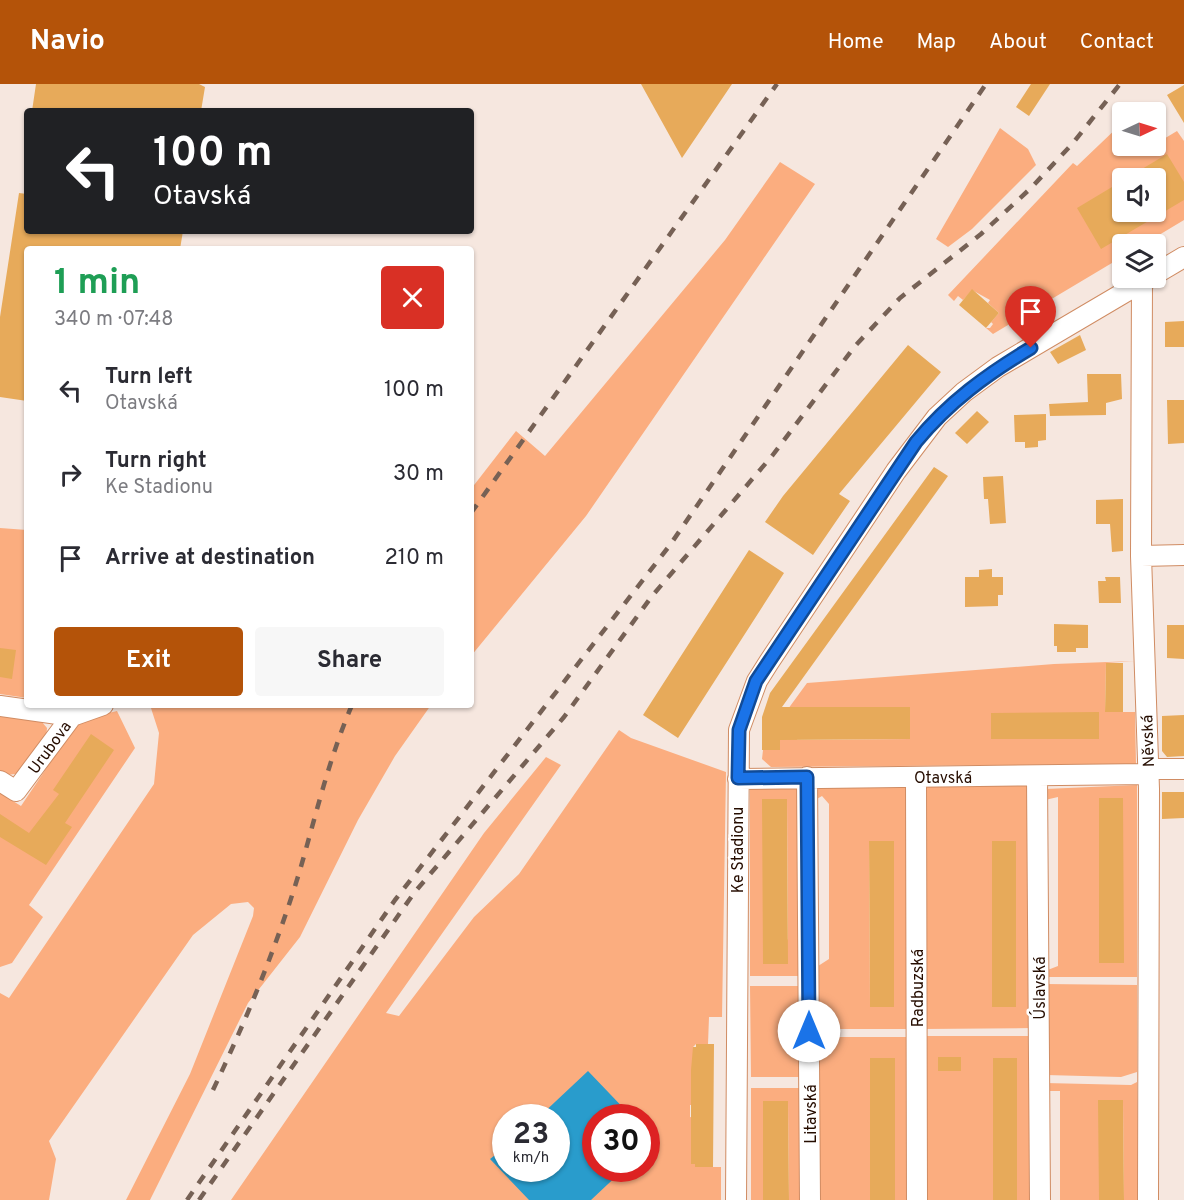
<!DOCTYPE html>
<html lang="en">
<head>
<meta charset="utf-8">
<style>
  body { margin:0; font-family:Overpass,sans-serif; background:#f7f7f7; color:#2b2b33; height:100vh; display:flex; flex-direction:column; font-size:22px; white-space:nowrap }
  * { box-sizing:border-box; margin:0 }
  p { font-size:20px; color:#7c7c81 }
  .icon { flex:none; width:33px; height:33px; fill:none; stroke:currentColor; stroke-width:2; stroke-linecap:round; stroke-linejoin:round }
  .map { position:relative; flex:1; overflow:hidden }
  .details { position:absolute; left:24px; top:162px; width:450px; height:462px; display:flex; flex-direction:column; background:#fff; border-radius:6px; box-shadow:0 2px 4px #0004 }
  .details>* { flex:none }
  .top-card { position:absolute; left:24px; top:24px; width:450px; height:126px; border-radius:6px; box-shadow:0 2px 4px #0004; background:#202124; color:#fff; overflow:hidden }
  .needle { width:39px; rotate:86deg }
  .controls { position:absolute; left:1112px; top:18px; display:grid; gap:12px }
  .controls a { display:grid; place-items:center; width:54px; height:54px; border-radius:6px; background:#fff; box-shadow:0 2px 4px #0004; font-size:30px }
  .speed { position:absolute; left:492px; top:1020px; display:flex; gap:12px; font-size:30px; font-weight:700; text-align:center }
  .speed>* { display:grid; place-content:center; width:78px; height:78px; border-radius:50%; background:#fff; box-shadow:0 2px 4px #0004; line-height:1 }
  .speed small { font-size:15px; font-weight:400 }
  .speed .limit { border:9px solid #d22; background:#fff; color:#111 }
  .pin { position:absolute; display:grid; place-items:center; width:51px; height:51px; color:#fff; margin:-62px -26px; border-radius:50% 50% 50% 0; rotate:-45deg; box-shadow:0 0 6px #0007 }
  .pin .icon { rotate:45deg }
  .me { position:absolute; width:66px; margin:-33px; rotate:0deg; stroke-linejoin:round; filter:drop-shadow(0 0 4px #0008) }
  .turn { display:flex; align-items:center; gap:21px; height:126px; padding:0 30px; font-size:27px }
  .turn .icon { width:78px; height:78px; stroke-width:2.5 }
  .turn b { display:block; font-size:42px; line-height:51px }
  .round { display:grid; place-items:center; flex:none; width:63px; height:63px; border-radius:6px; background:#f7f7f7 }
  .headline { display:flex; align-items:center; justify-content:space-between; height:102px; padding:0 30px }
  h1 { font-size:36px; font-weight:700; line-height:45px; color:#1e9e55 }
  .primary-button { display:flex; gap:12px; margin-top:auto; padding:12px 30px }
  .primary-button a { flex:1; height:69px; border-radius:6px; background:#b45309; color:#fff; font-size:24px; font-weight:700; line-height:69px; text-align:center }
  .primary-button a+a { background:#f7f7f7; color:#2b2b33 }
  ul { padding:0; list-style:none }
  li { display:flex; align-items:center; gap:18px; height:84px; padding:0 30px }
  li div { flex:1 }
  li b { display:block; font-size:22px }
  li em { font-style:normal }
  header { display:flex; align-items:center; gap:36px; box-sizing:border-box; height:84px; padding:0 30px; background:#b45309; color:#fff }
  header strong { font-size:28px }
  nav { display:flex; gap:33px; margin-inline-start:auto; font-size:21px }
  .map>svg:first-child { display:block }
  .green { fill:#fbad7f; fill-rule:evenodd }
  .water { fill:#299ccc }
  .building { fill:#e7aa5a }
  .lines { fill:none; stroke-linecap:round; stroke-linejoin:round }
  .minor-casing { stroke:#d08c63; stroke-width:22 }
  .minor { stroke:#fff; stroke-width:20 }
  .rail { stroke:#766155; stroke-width:4.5; stroke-dasharray:10 10; stroke-linecap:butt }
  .route-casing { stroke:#114b97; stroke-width:15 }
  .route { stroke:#1a73e8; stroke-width:10 }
  .labels { text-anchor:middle; stroke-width:5; stroke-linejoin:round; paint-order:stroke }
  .street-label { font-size:16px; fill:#260d00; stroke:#fff }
</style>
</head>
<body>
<header>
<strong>Navio</strong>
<nav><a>Home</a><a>Map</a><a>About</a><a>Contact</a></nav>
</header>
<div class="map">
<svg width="1184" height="1116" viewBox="0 0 1184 1116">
  <rect width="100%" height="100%" fill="#f6e7df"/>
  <path class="green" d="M1122 39V62H1155V44L1162 56 1177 47 1184 57V136L1144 160H1122V173L993 250 986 244H990L993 240 991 238 999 229 988 219 990 216 972 206 963 216 958 212 954 217 948 211 1073 79 1077 82ZM1122 94H1155V128H1122Z
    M1000 44 1028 65 1036 81 972 145 948 163 936 155Z
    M780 78 815 100 586 432 471 572V405L516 347 545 372 725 156Z
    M0 444 27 446V614L0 610Z
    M1135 577 1106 579 1105 628H1135L1136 680 771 683 762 675 763 666H780V636L807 599 1054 580ZM797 623H909L910 655 797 656Z
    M150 621H431L395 672 358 736 300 853 248 919 150 1116H126L190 990 253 832 254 824 248 818 231 820 193 851 49 1057 56 1075 49 1116H0V909L9 914 154 700 159 649Z
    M0 627 37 632 47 644C47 659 30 686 15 690 10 691 5 690 0 689Z
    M117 627 135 664 29 821 43 833 12 879 0 883V709L21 722 79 636Z
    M619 646 631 654 726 688 722 933H709L708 960H696L693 963 696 1021H690V1033L696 1034 695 1083H721V1116H231L484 749 546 673 561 681 386 929 399 932 474 833 519 790ZM506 1034H556V1084H506ZM596 1034H646V1084H596Z
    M1032 701 1033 944 923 945 924 706 926 702ZM992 757H1016V923L992 922Z
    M1137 701V893H1045V887L1058 882V713L1045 716V705ZM1099 714H1123V879H1099Z
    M818 702H909L910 945H815V884L829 875V720L822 712 815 716ZM869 757 894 758V923L870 922Z
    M750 703H802V892H750ZM763 715H787L788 855 763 880Z
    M1045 900 1137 901V988L1121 993 1046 991Z
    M750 902H802L803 993H751Z
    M922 952H1033V1116H1017L1016 974H993V1116H922Z
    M815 953H910V1116H895V998L870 1116H815Z
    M1137 998 1138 1116H1124L1123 1017 1099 1116H1060V1007H1045V999L1131 1001Z
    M751 1004H803V1116H789L788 1017 763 1116H751Z"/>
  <path class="water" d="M588 987 632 1033 596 1034V1084L624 1085 591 1116H529L490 1075 499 1068 501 1071 505 1066 506 1084H556V1034L539 1033Z"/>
  <path class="building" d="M36 0H199L205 3 201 27H32Z
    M641 0H732L682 74Z
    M1031 0H1050L1029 32 1016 23Z
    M1184 1V39L1167 11Z
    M1167 70 1184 98V116L1101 165 1077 124 1122 97V128H1155V94H1127Z
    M19 109 27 110V147H183L180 165H27V317L0 313V233Z
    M972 205 999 229 986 244 959 221Z
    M1184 237V263H1165V238Z
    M1080 251 1086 266 1058 280 1050 268Z
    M908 261 941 288 839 410 850 417 813 471 765 438 783 412Z
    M1087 290H1121L1122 315 1106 319V331L1050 332 1049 320 1088 318Z
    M1167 316H1184V359L1168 360Z
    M977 327 989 338 967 360 955 349Z
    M1046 330V356L1038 357V363L1025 364V358H1015L1014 331Z
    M934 383 948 392 782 623H910V655L780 656V666H762V633L770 609Z
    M1003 392 1006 439 990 440 988 415H984L983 393Z
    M1123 415V467L1112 468 1110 440H1096V416Z
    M749 466 784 489 678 654 643 631Z
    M992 485V493H1003V511H998V522L965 523V493H979V486Z
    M1105 493H1120L1121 519H1099L1098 497H1106Z
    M1054 540 1088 541V564H1076V568H1057V562H1054Z
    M1167 541H1184V575L1167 574Z
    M0 564 16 566 12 595 0 593Z
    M1106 579H1123V628H1105Z
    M1099 628V655H991V629Z
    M1184 631V672L1167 673 1162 667V632Z
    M91 650 114 666 65 739 72 743 46 781 0 753V730L29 749 59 710 53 706Z
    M1162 708H1184V734L1162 735Z
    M1099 714H1123L1124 879H1099Z
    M762 715H787L788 880H763Z
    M869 757H894V923H870Z
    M992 757H1016V923H992Z
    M696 960H714L713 1083H695V1080H691V986L693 963H696Z
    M938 973H961V987H938Z
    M870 974H895V1116H870Z
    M993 974H1017V1116H993Z
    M1098 1016H1123L1124 1116H1099Z
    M763 1017H788L789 1116H763Z"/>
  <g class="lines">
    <defs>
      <path id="minor" d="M1155 190 1184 173
        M1142 197 1141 472 1149 705 1148 1116
        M1141 472 1184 471
        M0 622 72 632 103 621
        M1148 685H1184
        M807 693 810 1116
        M916 693 917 1116
        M1037 693 1040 1116
        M738 695 1148 690
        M0 697 16 707 72 632
        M736 1116 739 646 757 597 769 578 896 387 937 333 964 308 998 283 1149 194"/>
    </defs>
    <use href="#minor" class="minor-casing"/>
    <use href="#minor" class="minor"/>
    <path class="rail" d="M471 429 777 0
      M213 1006C247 934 277 862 300 786 316 731 329 674 352 621
      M187 1116 395 816 670 461 986 0
      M199 1116 414 809 564 633 652 512 772 372 855 262 900 214 981 150 1031 104 1073 59 1120 0"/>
  </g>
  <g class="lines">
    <defs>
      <path id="route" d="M809 947 807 693 738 694 739 646 756 597 916 358C949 318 986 291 1031 264"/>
    </defs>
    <use href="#route" class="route-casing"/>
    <use href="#route" class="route"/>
  </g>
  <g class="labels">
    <g class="street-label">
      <text transform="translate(1147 657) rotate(-92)" y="6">Něvská</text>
      <text transform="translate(49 663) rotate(-54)" y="6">Urubova</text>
      <text x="943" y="699">Otavská</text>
      <text transform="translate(737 766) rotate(-90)" y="6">Ke Stadionu</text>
      <text transform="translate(917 904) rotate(-90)" y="6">Radbuzská</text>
      <text transform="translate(1039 904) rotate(-90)" y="6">Úslavská</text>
      <text transform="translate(810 1030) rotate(-90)" y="6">Litavská</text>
    </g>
  </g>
</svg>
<div class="controls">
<a><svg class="needle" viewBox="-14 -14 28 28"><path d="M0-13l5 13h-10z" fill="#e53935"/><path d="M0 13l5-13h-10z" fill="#7c7c81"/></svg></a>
<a><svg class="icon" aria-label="sound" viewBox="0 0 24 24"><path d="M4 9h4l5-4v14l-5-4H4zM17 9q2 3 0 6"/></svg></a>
<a><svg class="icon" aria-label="layers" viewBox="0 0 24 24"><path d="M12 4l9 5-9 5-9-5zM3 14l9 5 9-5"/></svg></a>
</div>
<div class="speed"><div>23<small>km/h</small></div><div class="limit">30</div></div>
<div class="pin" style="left:1031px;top:264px;background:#d93025"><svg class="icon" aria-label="arrive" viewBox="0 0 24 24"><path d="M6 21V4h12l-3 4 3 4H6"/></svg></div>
<svg class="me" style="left:809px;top:947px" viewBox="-20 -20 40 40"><circle r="19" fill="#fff"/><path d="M0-13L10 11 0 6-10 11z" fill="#1a73e8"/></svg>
<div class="top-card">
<div class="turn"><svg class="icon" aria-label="left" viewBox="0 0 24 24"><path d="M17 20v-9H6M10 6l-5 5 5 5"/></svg><div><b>100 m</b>Otavská</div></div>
</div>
<section class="details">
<div class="headline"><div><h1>1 min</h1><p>340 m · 07:48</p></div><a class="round" style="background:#d93025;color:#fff"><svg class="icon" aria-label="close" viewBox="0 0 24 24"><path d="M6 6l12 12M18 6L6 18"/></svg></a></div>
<ul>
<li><svg class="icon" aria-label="left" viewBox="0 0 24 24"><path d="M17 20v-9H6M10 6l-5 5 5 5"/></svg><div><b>Turn left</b><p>Otavská</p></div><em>100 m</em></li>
<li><svg class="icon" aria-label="right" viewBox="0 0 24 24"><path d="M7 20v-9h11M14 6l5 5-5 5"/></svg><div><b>Turn right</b><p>Ke Stadionu</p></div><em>30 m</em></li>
<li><svg class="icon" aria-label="arrive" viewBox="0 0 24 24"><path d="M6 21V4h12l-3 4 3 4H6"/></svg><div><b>Arrive at destination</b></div><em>210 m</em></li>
</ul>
<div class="primary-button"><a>Exit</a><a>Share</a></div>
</section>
</div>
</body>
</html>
